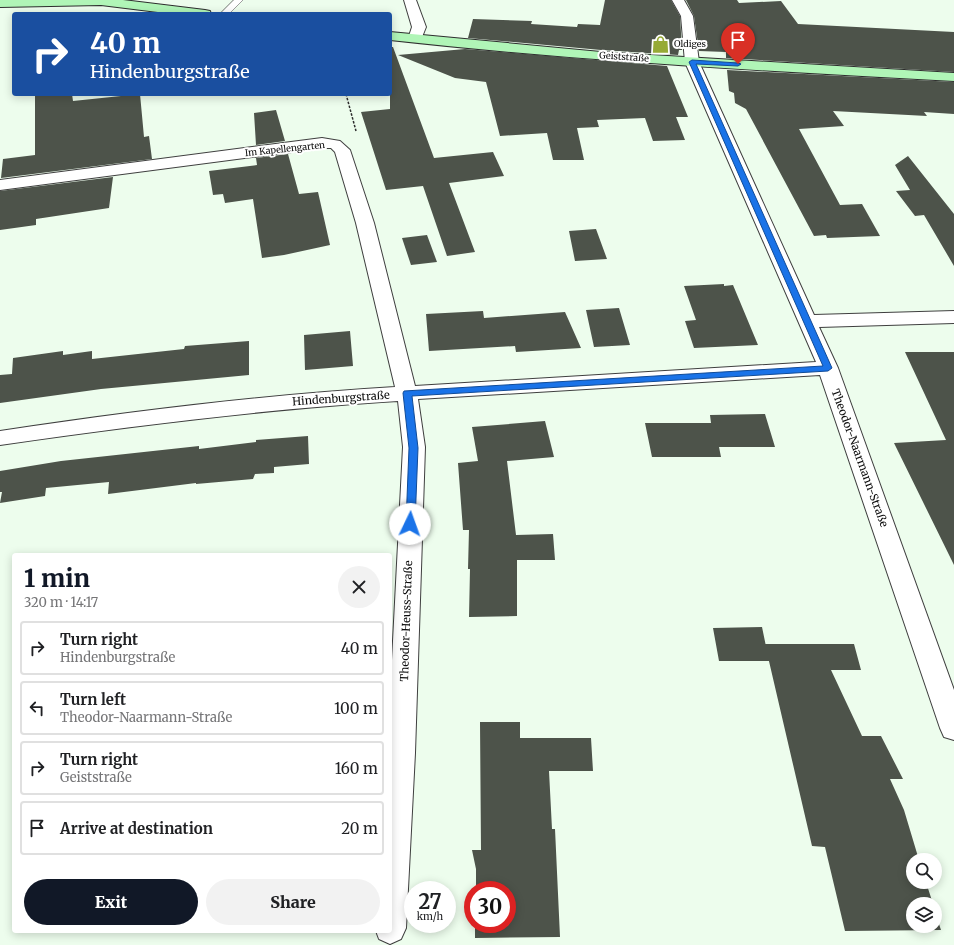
<!DOCTYPE html>
<html lang="en">
<head>
<meta charset="utf-8">
<style>
  body { margin:0; font-family:Merriweather,serif; background:#f2f2f2; color:#202124; height:100vh; display:flex; flex-direction:column; font-size:15px; white-space:nowrap }
  * { box-sizing:border-box; margin:0 }
  p { font-size:13px; color:#757577 }
  .icon { flex:none; width:22px; height:22px; fill:none; stroke:currentColor; stroke-width:2; stroke-linecap:round; stroke-linejoin:round }
  .map { position:relative; flex:1; overflow:hidden }
  .side { position:absolute; left:12px; top:553px; width:380px; height:380px; display:flex; flex-direction:column; background:#fff; border-radius:4px; box-shadow:0 2px 10px #0003 }
  .side>* { flex:none }
  .top-card { position:absolute; left:12px; top:12px; width:380px; height:84px; border-radius:4px; box-shadow:0 2px 10px #0003; background:#1a4fa0; color:#fff; overflow:hidden }
  .tools { position:absolute; left:906px; top:853px; display:grid; gap:8px }
  .tools a { display:grid; place-items:center; width:36px; height:36px; border-radius:50%; background:#fff; box-shadow:0 2px 10px #0003; font-size:20px }
  .speed { position:absolute; left:404px; top:881px; display:flex; gap:8px; font-size:20px; font-weight:700; text-align:center }
  .speed>* { display:grid; place-content:center; width:52px; height:52px; border-radius:50%; background:#fff; box-shadow:0 2px 10px #0003; line-height:1 }
  .speed small { font-size:10px; font-weight:400 }
  .speed .limit { border:6px solid #d22; background:#fff; color:#111 }
  .pin { position:absolute; display:grid; place-items:center; width:34px; height:34px; color:#fff; margin:-41px -17px; border-radius:50% 50% 50% 0; rotate:-45deg; box-shadow:0 0 4px #0007 }
  .pin .icon { rotate:45deg }
  .me { position:absolute; width:44px; margin:-22px; rotate:3deg; stroke-linejoin:round; filter:drop-shadow(0 0 3px #0008) }
  .turn { display:flex; align-items:center; gap:14px; height:84px; padding:0 12px; font-size:18px }
  .turn .icon { width:52px; height:52px; stroke-width:2.5 }
  .turn b { display:block; font-size:28px; line-height:34px }
  .round { display:grid; place-items:center; flex:none; width:42px; height:42px; border-radius:21px; background:#f2f2f2 }
  .summary { display:flex; align-items:center; justify-content:space-between; height:68px; padding:0 12px }
  h1 { font-size:24px; font-weight:800; line-height:30px; color:#111827 }
  .cta { display:flex; gap:8px; margin-top:auto; padding:8px 12px }
  .cta a { flex:1; height:46px; border-radius:24px; background:#111827; color:#fff; font-size:16px; font-weight:800; line-height:46px; text-align:center }
  .cta a+a { background:#f2f2f2; color:#202124 }
  ul { padding:0; list-style:none }
  li { display:flex; align-items:center; gap:12px; height:54px; margin:0 8px 6px; padding:0 4px; border:2px solid #e0e0e0; border-radius:4px }
  li div { flex:1 }
  li b { display:block; font-size:15px }
  li em { font-style:normal }
  .map>svg:first-child { display:block }
  .building { fill:#4d534a }
  .lines { fill:none; stroke-linecap:round; stroke-linejoin:round }
  .service-casing { stroke:#3f3f3f; stroke-width:1 }
  .minor-casing { stroke:#3f3f3f; stroke-width:2 }
  .secondary-casing { stroke:#2e2e2e; stroke-width:2 }
  .path { stroke:#2e2e2e; stroke-width:1.5; stroke-dasharray:2.5 1.5; stroke-linecap:butt }
  .service { fill:#fff; fill-rule:evenodd }
  .minor { fill:#fff; fill-rule:evenodd }
  .secondary { fill:#b0f5b7; fill-rule:evenodd }
  .route { fill:#1a73e8; stroke:#114b97 }
  .labels { text-anchor:middle; stroke-width:4; stroke-linejoin:round; paint-order:stroke }
  .far-poi-label { font-size:9px; fill:#0c0c0c; stroke:#fff; text-anchor:start }
  .far-street-label { font-size:9px; fill:#0c0c0c; stroke:#fff }
  .street-label { font-size:11px; fill:#0c0c0c; stroke:#fff }
</style>
</head>
<body>
<div class="map">
<svg width="954" height="945" viewBox="0 0 954 945">
  <rect width="100%" height="100%" fill="#edfded"/>
  <path class="building" d="M605 0H671L680 16 682 50H679L678 55 601 50 468 38 473 19 532 21 531 24 577 27 578 24 600 25Z
    M686 0H737L739 3 781 1 798 24 954 32V72L726 58V52L699 51 694 16Z
    M390 47H393L434 158 493 152 504 176 449 183 475 252 447 256 423 186 386 190 361 112 390 109Z
    M465 49 667 66 688 117H676L685 140 653 141 645 118 597 120 599 127 577 128 584 160H553L547 133 500 136 486 82 455 78 398 55Z
    M727 70 954 82V114L924 112 927 116 833 111 844 126 799 129 840 205 862 204 880 236 827 238 826 235 814 236 746 109 735 103 734 93 729 91Z
    M35 94H72L73 101 140 94 144 137 149 136 152 159 1 178 3 159 35 155Z
    M276 110 285 141 256 145 254 113Z
    M288 154 299 194 318 192 330 245 284 255 262 258 253 199 225 203 223 194 213 195 209 171 257 165 256 158Z
    M908 156 954 214V266L924 215 915 216 896 191 910 190 895 165Z
    M113 177 109 208 36 219V225L0 230V191Z
    M596 229 607 259 575 261 569 231Z
    M427 235 437 262 411 265 402 238Z
    M724 284V286L733 285 758 345 694 348 685 321 696 320 684 286Z
    M619 308 630 345 594 347 586 310Z
    M483 311 484 318 565 312 581 348 516 352 515 346 429 351 426 314Z
    M350 331 353 366 305 370 304 335Z
    M249 341V375L101 389 0 403V375L12 374 13 358 63 351V355L92 351V359L184 349 185 346Z
    M905 352H954V565L894 443 946 440Z
    M765 414 775 447H719L721 457H652L645 423H711L710 415Z
    M545 421 554 457 507 461 516 535 553 534 555 560H517V616L469 617 470 569H468L469 530H463L458 463 478 461 472 427Z
    M308 436 309 464 274 467V473L255 474 253 479 196 484V483L108 494 109 482 46 488 45 496 0 503 2 492H0V471L61 461 199 446V449L256 442V440Z
    M762 627 769 661H719L713 628Z
    M765 644H854L861 670H831L862 736H881L903 779H890L904 810 919 860H913V882H926L933 904H913V926H935V912L941 930 845 931 825 847 812 846Z
    M480 722H520V738H591L593 771H549L552 829H555L560 937 475 938V924H507V890H476V869L472 850H481Z"/>
  <g class="lines">
    <defs>
      <path id="service" d="M234 0H243L229 14H220Z"/>
      <path id="minor" d="M404 0H416L426 27 420 42H410L408 39 412 27Z
        M672 0H684L693 16 699 62 814 315 954 311V323L819 327 838 368 954 690V740L944 737 940 728 820 375 418 399 425 447 415 753 406 928 401 939 390 944 379 939 376 931H390V699L403 447 398 401C265 409 132 426 0 445V431C131 411 263 395 395 387L356 223 335 152 331 148H322L0 190V180L322 138 340 141 350 150 374 223 415 386 816 362 685 62 681 16Z"/>
      <path id="secondary" d="M0 0H123L205 10 210 11 211 14H174L101 5 0 7Z
        M390 32 601 52 954 73V81C766 71 578 61 390 40Z"/>
    </defs>
    <use href="#service" class="service-casing"/>
    <use href="#minor" class="minor-casing"/>
    <use href="#secondary" class="secondary-casing"/>
    <path class="path" d="M346 94 356 131"/>
    <use href="#service" class="service"/>
    <use href="#minor" class="minor"/>
    <use href="#secondary" class="secondary"/>
  </g>
  <path class="route" d="M692 60 738 63 741 64 738 66 696 64 832 368 828 371 412 396 418 448 415 524 410 527 407 526 406 524 409 448 403 393 404 391 823 366 689 62Z"/>
  <defs>
    <symbol id="shop-bare" viewBox="-9 -9 18 18"><path d="M-5-2.5h2.3a2.7 3.5 0 0 1 5.4 0H5L5.5 6h-11ZM-1.5-2.5h3a1.5 2.3 0 0 0-3 0Z" fill="#96aa36" stroke="#fff" stroke-width="2.5" paint-order="stroke"/></symbol>
  </defs>
  <g fill-rule="evenodd">
    <use href="#shop-bare" x="648" y="32" width="25" height="25"/>
  </g>
  <g class="labels">
    <g class="far-poi-label">
      <text x="674" y="47">Oldiges</text>
    </g>
    <g class="far-street-label">
      <text transform="translate(624 57) rotate(4)" y="3">Geiststraße</text>
      <text transform="translate(285 149) rotate(-6)" y="3">Im Kapellengarten</text>
    </g>
    <g class="street-label">
      <text transform="translate(341 398) rotate(-4)" y="4">Hindenburgstraße</text>
      <text transform="translate(860 458) rotate(70)" y="4">Theodor-Naarmann-Straße</text>
      <text transform="translate(406 621) rotate(-88)" y="4">Theodor-Heuss-Straße</text>
    </g>
  </g>
</svg>
<div class="tools">
<a><svg class="icon" aria-label="search" viewBox="0 0 24 24"><circle cx="10" cy="10" r="6"/><path d="M15 15l6 6"/></svg></a>
<a><svg class="icon" aria-label="layers" viewBox="0 0 24 24"><path d="M12 4l9 5-9 5-9-5zM3 14l9 5 9-5"/></svg></a>
</div>
<div class="speed"><div>27<small>km/h</small></div><div class="limit">30</div></div>
<div class="pin" style="left:738px;top:64px;background:#d93025"><svg class="icon" aria-label="arrive" viewBox="0 0 24 24"><path d="M6 21V4h12l-3 4 3 4H6"/></svg></div>
<svg class="me" style="left:410px;top:524px" viewBox="-20 -20 40 40"><circle r="19" fill="#fff"/><path d="M0-13L10 11 0 6-10 11z" fill="#1a73e8"/></svg>
<div class="top-card">
<div class="turn"><svg class="icon" aria-label="right" viewBox="0 0 24 24"><path d="M7 20v-9h11M14 6l5 5-5 5"/></svg><div><b>40 m</b>Hindenburgstraße</div></div>
</div>
<section class="side">
<div class="summary"><div><h1>1 min</h1><p>320 m · 14:17</p></div><a class="round"><svg class="icon" aria-label="close" viewBox="0 0 24 24"><path d="M6 6l12 12M18 6L6 18"/></svg></a></div>
<ul>
<li><svg class="icon" aria-label="right" viewBox="0 0 24 24"><path d="M7 20v-9h11M14 6l5 5-5 5"/></svg><div><b>Turn right</b><p>Hindenburgstraße</p></div><em>40 m</em></li>
<li><svg class="icon" aria-label="left" viewBox="0 0 24 24"><path d="M17 20v-9H6M10 6l-5 5 5 5"/></svg><div><b>Turn left</b><p>Theodor-Naarmann-Straße</p></div><em>100 m</em></li>
<li><svg class="icon" aria-label="right" viewBox="0 0 24 24"><path d="M7 20v-9h11M14 6l5 5-5 5"/></svg><div><b>Turn right</b><p>Geiststraße</p></div><em>160 m</em></li>
<li><svg class="icon" aria-label="arrive" viewBox="0 0 24 24"><path d="M6 21V4h12l-3 4 3 4H6"/></svg><div><b>Arrive at destination</b></div><em>20 m</em></li>
</ul>
<div class="cta"><a>Exit</a><a>Share</a></div>
</section>
</div>
</body>
</html>
